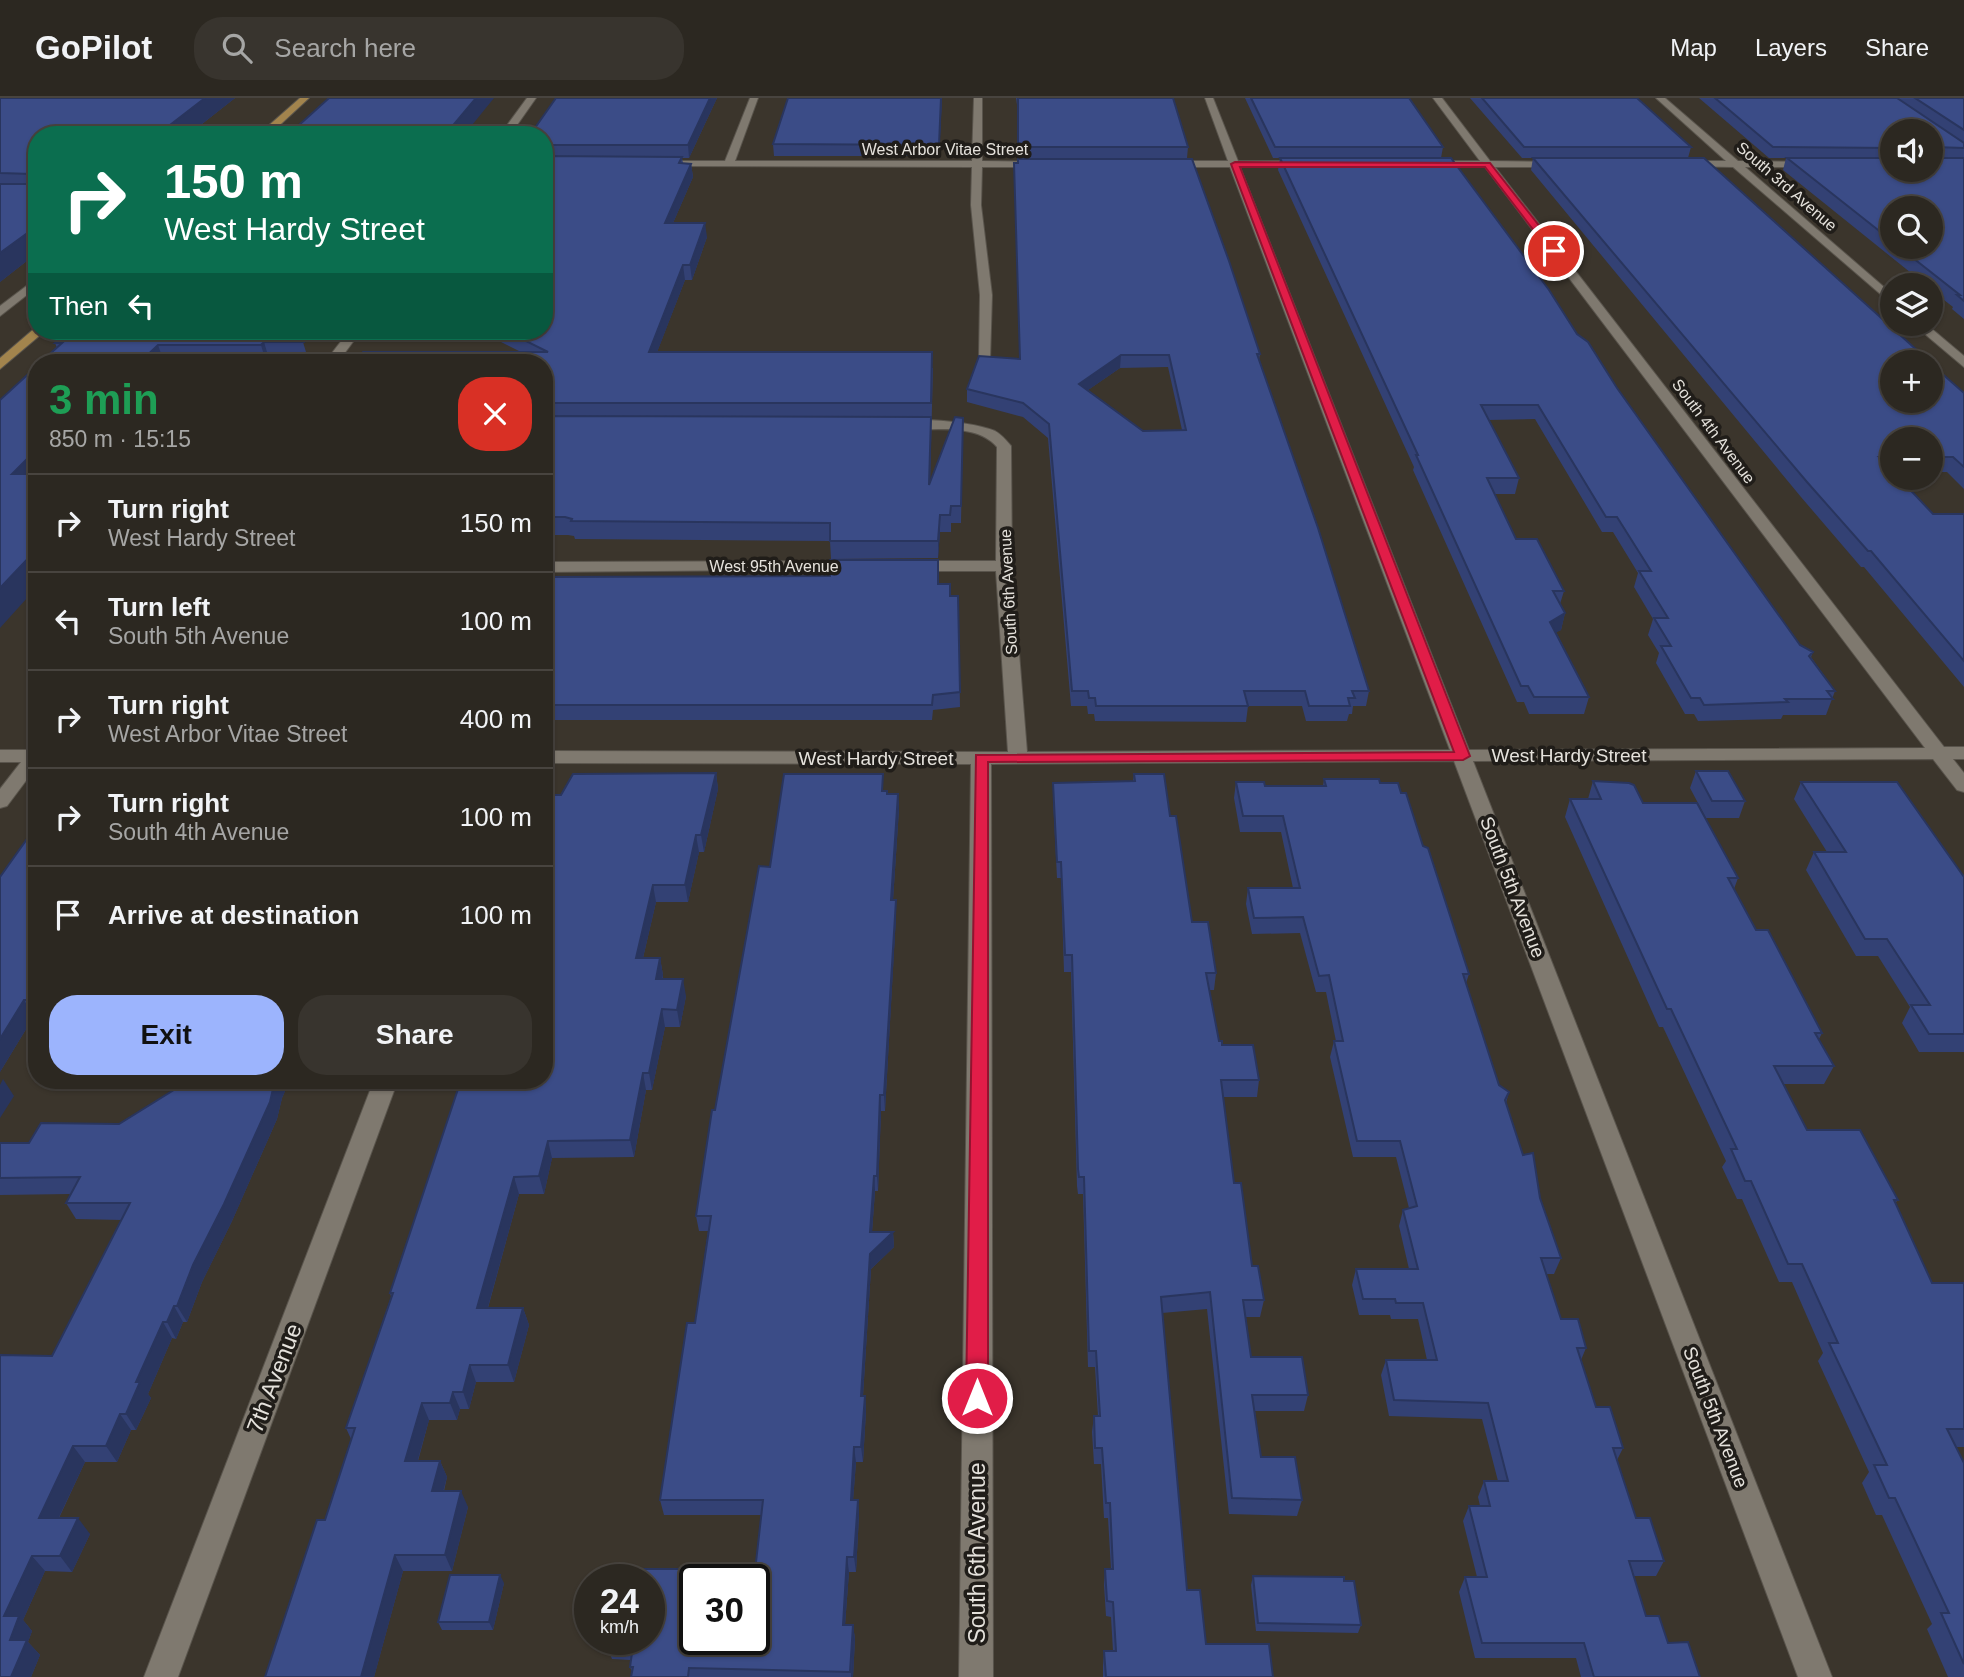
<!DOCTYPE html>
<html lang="en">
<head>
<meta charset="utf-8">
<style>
  body { margin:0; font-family:Arial,sans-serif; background:#38342e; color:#f1f3f6; height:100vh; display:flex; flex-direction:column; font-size:26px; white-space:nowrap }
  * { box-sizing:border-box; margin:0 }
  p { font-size:23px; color:#a6a6a5 }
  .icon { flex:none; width:38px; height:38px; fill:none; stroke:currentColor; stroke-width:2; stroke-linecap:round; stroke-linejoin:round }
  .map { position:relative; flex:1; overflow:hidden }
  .details { position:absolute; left:28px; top:256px; width:525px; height:735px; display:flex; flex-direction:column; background:#2c2821; border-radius:28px; box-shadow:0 2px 5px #0004,0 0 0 2px #48443f }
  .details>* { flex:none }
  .banner { position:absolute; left:28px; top:28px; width:525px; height:214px; border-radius:28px; box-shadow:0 2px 5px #0004,0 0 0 2px #48443f; background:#0b6e4f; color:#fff; overflow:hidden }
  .buttons { position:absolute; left:1880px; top:21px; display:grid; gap:14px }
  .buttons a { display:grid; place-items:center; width:63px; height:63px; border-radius:50%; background:#2c2821; box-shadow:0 2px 5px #0004,0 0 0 2px #48443f; font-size:35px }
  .speed { position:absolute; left:574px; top:1466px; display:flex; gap:14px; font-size:35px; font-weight:700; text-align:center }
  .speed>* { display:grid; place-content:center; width:91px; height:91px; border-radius:50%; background:#2c2821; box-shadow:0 2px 5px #0004,0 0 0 2px #48443f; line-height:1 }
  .speed small { font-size:18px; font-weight:400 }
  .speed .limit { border:4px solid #111; border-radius:10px; background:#fff; color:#111 }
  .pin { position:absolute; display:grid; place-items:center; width:60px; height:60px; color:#fff; margin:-30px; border:4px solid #fff; border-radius:50%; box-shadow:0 2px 7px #0007 }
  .me { position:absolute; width:77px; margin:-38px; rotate:0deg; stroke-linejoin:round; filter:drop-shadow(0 0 5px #0008) }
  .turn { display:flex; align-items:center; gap:24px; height:147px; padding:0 21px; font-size:32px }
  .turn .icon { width:91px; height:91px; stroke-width:2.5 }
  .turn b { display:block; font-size:49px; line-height:60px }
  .then { display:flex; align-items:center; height:66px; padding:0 21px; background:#0003; gap:14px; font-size:26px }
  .round { display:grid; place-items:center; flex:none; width:74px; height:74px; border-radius:28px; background:#38342e }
  .summary { display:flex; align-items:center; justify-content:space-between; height:119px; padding:0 21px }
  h1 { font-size:42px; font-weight:700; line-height:52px; color:#1e9e55 }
  .cta { display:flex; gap:14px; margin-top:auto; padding:14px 21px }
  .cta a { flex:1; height:80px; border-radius:28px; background:#9cb4fd; color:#111; font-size:28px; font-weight:700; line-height:80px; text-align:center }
  .cta a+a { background:#38342e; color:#f1f3f6 }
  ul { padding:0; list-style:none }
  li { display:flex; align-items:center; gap:21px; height:98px; padding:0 21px; border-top:2px solid #48443f }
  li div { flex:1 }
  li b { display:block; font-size:26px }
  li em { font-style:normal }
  header { display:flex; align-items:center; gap:42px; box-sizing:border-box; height:98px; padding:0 35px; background:#2c2821; border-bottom:2px solid #48443f }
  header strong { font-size:33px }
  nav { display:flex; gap:38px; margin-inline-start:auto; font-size:24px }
  .search { width:490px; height:63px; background:#38342e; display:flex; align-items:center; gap:18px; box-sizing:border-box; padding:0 24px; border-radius:28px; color:#a6a6a5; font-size:26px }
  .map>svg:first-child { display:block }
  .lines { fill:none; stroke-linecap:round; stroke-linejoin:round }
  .minor-casing { stroke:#59544c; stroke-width:2 }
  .major-casing { stroke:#59544c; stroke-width:2 }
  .minor { fill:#7f796f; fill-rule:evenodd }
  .major { fill:#a2844d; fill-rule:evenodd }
  .wall { fill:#334174; fill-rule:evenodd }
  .shaded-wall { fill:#29355e }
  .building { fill:#3b4c87; stroke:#29355e; stroke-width:2; fill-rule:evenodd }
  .route { fill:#e11d48; stroke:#92132f; stroke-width:2 }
  .labels { text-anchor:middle; stroke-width:7; stroke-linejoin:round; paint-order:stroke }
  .far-street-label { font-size:16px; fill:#e5e2dc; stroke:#201d19 }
  .street-label { font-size:19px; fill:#e5e2dc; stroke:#201d19 }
  .near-street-label { font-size:23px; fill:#e5e2dc; stroke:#201d19 }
</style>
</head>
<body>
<header>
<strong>GoPilot</strong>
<div class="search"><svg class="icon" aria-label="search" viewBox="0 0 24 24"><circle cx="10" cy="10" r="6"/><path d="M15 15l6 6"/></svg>Search here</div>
<nav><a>Map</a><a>Layers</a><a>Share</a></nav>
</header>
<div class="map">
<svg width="1964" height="1579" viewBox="0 0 1964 1579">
  <rect width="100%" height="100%" fill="#3b352c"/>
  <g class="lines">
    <defs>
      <path id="minor" d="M527 0H536L510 37H500Z
        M750 0H758L735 63H972L974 0H982V63L1047 64V68L1043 69H982L981 107 992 197 990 263 985 264 979 260 980 197 971 107 972 69 661 68 660 66 665 63H725Z
        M1205 0H1213L1238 63H1305L1310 66 1305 69H1240L1469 652 1925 650 1485 69 1424 68V64L1428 63H1480L1433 0H1442L1490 63 1565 64V68L1561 69H1495L1944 649H1964V661H1953L1964 675V694L1957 692 1933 661 1473 663 1832 1579H1798L1454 663 991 666 993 1579H959L971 666 544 665V653L1008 654 996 473H912L904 468 912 463H996L997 349C977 325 931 332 903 332L896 328C910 316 978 325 995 333 1002 337 1006 342 1011 348L1012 468 1027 654 1450 652 1230 69H1166L1161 66 1166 63H1228Z
        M1656 0H1665L1738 63 1817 64V68L1813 69H1745L1892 196V206L1733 69 1680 68V64L1684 63H1726Z
        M37 180V189L0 218V208Z
        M1913 226H1926L1964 258V269Z
        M349 233H361L338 264H325Z
        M859 463 867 468 865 471 544 474V464Z
        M37 649V668L7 708 0 710V691L21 664H0V652H29Z
        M374 982H398L178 1579H144Z"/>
      <path id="major" d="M300 0H309L269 37H258Z
        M35 230 45 233 0 271V260Z"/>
    </defs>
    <use href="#minor" class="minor-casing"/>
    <use href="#major" class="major-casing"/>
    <use href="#minor" class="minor"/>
    <use href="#major" class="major"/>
  </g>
  <path class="wall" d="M0 0H235L188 37H37V155L0 184Z
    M556 0H717L689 60H682L683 65 691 66 693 79 673 125 707 139 692 182H685L657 254 933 270 930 385 963 320 961 425H951V434H940L938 460 831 461 830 443 575 441 574 438 568 437H544V264L521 254 483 235V233H544V37Z
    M942 0 939 58H774L773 46Z
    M1016 0H1173L1188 49 1187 60H1018V14Z
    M1245 0H1409L1443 49 1441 60 1577 236 1800 547 1813 554 1811 559 1835 593 1826 617H1783L1781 621 1698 623 1694 616H1685L1656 565 1659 555 1648 537 1653 521 1634 489 1638 475 1613 434H1602L1535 321 1488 322 1519 380 1515 396H1494L1516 441 1564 493 1560 506 1565 515 1561 532 1556 534 1589 599 1584 616H1529L1524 604H1517L1413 372 1414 369 1278 72 1280 60H1273Z
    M1470 0H1637L1691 49 1688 60 1964 295V391L1947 374H1930V341H1892V380L1933 416H1964V589L1864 469H1861L1801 399 1531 72 1533 60H1522Z
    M1699 0H1964V221L1952 211 1953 209 1930 191V187H1926L1783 72 1786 60H1769ZM1892 33 1930 72H1892ZM1892 110 1930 149H1892Z
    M1014 75 1260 256 1259 262 1369 593 1366 608H1353L1352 616H1349L1347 623H1306L1302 608H1248L1246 624 1095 623 1094 616H1088L1087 608H1071L1048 340 1023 319 967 304V291L1020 261ZM1168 269 1182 332 1143 333 1088 292 1120 270Z
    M302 242 303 244 309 264H41L57 250 55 245Z
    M544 479 938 486 950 498H958L960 609 933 612 932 622H544Z
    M1696 673 1745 703 1739 720H1706L1690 690Z
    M716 675 718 691 704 754H699L688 804H656L643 860H660L663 877V881L686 898 680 929H665L652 992H646L634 1059 552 1060 544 1096H519L488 1210H523L529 1227 514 1284H476L469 1311H460L457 1322H429L418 1363H440L447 1379 444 1393 468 1409 452 1473H403L374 1579H265L325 1422 351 1341 346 1330 391 1199 390 1195 561 697Z
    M1134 676 1170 718 1192 824 1216 875 1214 892H1209L1219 943 1259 982 1257 999H1223L1234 1085 1252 1168 1264 1202 1260 1219H1246L1251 1259 1308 1297 1304 1313H1255L1261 1359 1302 1402 1297 1418 1229 1416 1207 1211 1162 1215 1187 1492 1206 1546 1273 1579H1103V1568L1104 1553H1113L1111 1519 1106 1518 1104 1487 1105 1471H1111L1108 1420H1104L1101 1366H1094L1092 1334 1094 1318H1098L1095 1269H1088L1083 1096H1078L1077 1088 1071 874H1064L1061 780H1057L1053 701V685L1133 683Z
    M1324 681 1380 685 1401 695 1423 748 1469 876 1466 885 1499 987 1509 994 1506 1005 1523 1057 1540 1100 1561 1160 1554 1176H1546L1561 1221 1586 1250 1581 1262 1596 1309 1623 1350 1617 1362 1636 1420 1664 1463 1656 1478H1634L1646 1518 1668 1545 1700 1579H1581L1576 1560H1475L1459 1494 1465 1479H1477L1463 1423 1469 1408H1480L1478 1399 1484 1383H1498L1482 1321 1389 1318 1381 1277 1386 1262H1427L1418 1221H1391L1390 1217H1359L1352 1187 1356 1171H1409L1399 1128 1403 1112 1409 1110 1396 1059H1353L1330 959 1334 943H1336L1326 894H1316L1300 835 1252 836 1246 806 1248 790H1293L1281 734H1240L1234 700 1236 684 1265 688H1323Z
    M1593 683 1643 705 1738 780 1734 791 1756 832 1822 935 1819 941 1834 968 1824 986H1783L1807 1032 1898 1102 1895 1105 1932 1185H1964V1349H1956L1964 1365V1579H1948L1927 1531 1932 1526 1882 1417H1876L1862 1385 1869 1374 1818 1263 1823 1255 1792 1184H1779L1742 1101H1737L1722 1069 1726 1063 1663 929H1659L1565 719 1570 701H1588Z
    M1801 684 1964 779V954H1919L1902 925 1910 909 1878 858H1856L1806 772 1814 754H1827L1794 701Z
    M884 693 887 696H898L899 711 893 802H896V818L885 1013H881L878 1093H875L872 1134H893L894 1149 871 1171 863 1298H865L866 1313 863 1364H856L853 1402H858L859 1417 856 1474H849L845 1527H853L855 1541 853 1579H631L632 1574 630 1569 631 1562 612 1561 607 1548 702 1471 704 1482H695V1542H754L761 1417H664L660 1402 695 1225 708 1133H699L696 1118 715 1012 770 769Z
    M37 727V918H34L0 974Z
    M78 982H290L282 1000 277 1021 232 1123 202 1184 187 1224H183L176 1241 172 1240 148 1296 151 1300 136 1332H131L117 1364H85L59 1420 90 1436 72 1474 45 1473 23 1522 32 1533 28 1544 40 1557 31 1579H0L52 1258 122 1122 76 1121 66 1105 70 1096 0 1097V1045H29L119 1026 181 987H82Z
    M1253 1478 1344 1483 1361 1527 1358 1535 1256 1533 1251 1487Z
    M504 1485 493 1532H442L438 1524Z"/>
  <path class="shaded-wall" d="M205 0H235L188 37H157Z
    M476 0H494L464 37H445Z
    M710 0H717L689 60 688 47Z
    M941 0H942L939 58V47Z
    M691 66 693 79 667 139 665 125Z
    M705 125 707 139 692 182 690 167Z
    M37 128V155L0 184V155Z
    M683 167 685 182 651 270 649 254Z
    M288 233H310L300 244Z
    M264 244 270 264H266L261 247Z
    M158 247 164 264H140Z
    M1121 257 1120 270 1078 299 1079 286Z
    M37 351V386L12 376Z
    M940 417V434L938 460V443Z
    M37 451V489L0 530V490Z
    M1565 515 1561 532 1546 540 1550 524Z
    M716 675 718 691 704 754 701 737Z
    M898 696 899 711 892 818 891 802Z
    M696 737 699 754 688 804 685 787Z
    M653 787 656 804 639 877 636 860Z
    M896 802V818L885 1013 884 997Z
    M660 860 663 877 659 898 656 881Z
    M683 881 686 898 680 929 677 912Z
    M24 902 34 918 0 974V941Z
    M662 911 665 929 652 992 649 975Z
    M643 975 646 992 634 1059 630 1042Z
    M3 981 14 998 0 1020V987Z
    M275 982H290L282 1000 277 1021 232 1123 202 1184 187 1224 177 1208 193 1167Z
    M880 997 881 1013 878 1093 877 1078Z
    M548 1043 552 1060 544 1096 539 1078Z
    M874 1078 875 1093 871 1149 870 1134Z
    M514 1079 519 1096 483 1227 477 1210Z
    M893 1134 894 1149 871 1171 862 1313 861 1298 870 1156Z
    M174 1208 183 1224 176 1241 167 1224Z
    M523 1210 529 1227 514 1284 508 1267Z
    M163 1224 172 1240 148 1296 151 1300 136 1332 126 1316 136 1284Z
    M470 1267 476 1284 469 1311 463 1294Z
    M453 1294 460 1311 457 1322 450 1305Z
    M865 1298 866 1313 863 1364 861 1349Z
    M422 1305 429 1322 413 1379 405 1363Z
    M120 1316 131 1332 117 1364 106 1348Z
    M73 1348 85 1364 51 1436 39 1420Z
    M854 1349 856 1364 852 1417 851 1402Z
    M440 1363 447 1379 439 1409 432 1393Z
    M461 1393 468 1409 452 1473 445 1457Z
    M858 1402 859 1417 856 1474 854 1459Z
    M78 1420 90 1436 72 1474 60 1458Z
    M395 1457 403 1473 374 1579H361Z
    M32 1458 45 1473 23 1522 32 1533 28 1544 40 1557 31 1579H11L4 1518Z
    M847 1459 849 1474 844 1541 843 1527Z
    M702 1471 704 1482H700Z
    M500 1477 504 1485 493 1532 489 1524Z
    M853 1527 855 1541 853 1579H851Z"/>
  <path class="building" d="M0 0H205L157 37H37V128L0 155V86H29L32 84 31 76 0 75Z
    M329 0H476L445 37H288Z
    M556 0H710L688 47H544V37H530Z
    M788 0H941L939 47 773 46Z
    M1018 0H1173L1188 49H1018Z
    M1251 0H1409L1443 49H1275Z
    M1482 0H1637L1691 49H1524Z
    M1715 0H1897L1964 45V50L1934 49 1932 57 1934 60H1964V203L1957 197H1960L1899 149H1930V110H1892V143L1787 60H1892V72H1930V33H1892V50L1773 49Z
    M1915 0H1964V32Z
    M544 58 682 59 679 65 691 66 665 125H705L690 167H683L649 254H932L931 305H544V264H355L363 254H548L506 233H544Z
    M1280 60H1451L1549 192 1577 236 1588 244 1617 290 1800 547 1813 554 1809 558 1835 593H1827L1833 601H1785L1788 604 1704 607 1700 600H1691L1661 548H1671L1654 520H1668L1639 473H1651L1617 419H1606L1538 307H1481L1519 380H1487L1516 441H1537L1564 493H1553L1565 515 1550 524 1589 599H1534L1528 588H1521L1416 357H1418Z
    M1533 60H1704L1930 264H1892V303H1930V265L1964 295V369L1953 359H1930V341H1892V359H1879L1892 372V380H1899L1933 416H1964V563L1871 453H1868L1807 384Z
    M1018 61H1192L1229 163 1260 256H1257L1318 430 1369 593H1352L1355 600H1348L1350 608H1309L1305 593H1244L1248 608H1096L1095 600H1089L1088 593H1072L1049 326 1023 305 967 291 979 258 1020 261 1014 65H1018ZM1121 257H1169L1186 332 1143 333 1079 286Z
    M69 233H291L303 244H264L261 247H158L140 264H41L62 245H55Z
    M37 268V351L12 376H37V451L0 490V302Z
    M544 318 931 319 929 387 955 319 963 320 961 408H951L950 417H940L938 443H830V425L571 423 572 421 565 419H544Z
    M830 462H938V486H950V498H958L960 594 933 597 932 607H544V479L830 478Z
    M1696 673H1728L1745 703H1712Z
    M716 675 701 737H696L685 787H653L636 860H660L656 881H683L677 912 662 911 649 975H643L630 1042 548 1043 539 1078 514 1079 477 1210H523L508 1267H470L463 1294H453L450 1305H422L405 1363H440L432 1393H461L445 1457H395L361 1579H265L317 1422H325L355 1330H346L393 1195H390L461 982H544V724L554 697H561L573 676Z
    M784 676H883L882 693H887V696H898L891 802H896L884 997H880L877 1078H874L870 1134H893L870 1156 861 1298H865L861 1349H854L851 1402H858L854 1459H847L843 1527H853L850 1574 689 1570 688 1579H631L633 1569H630L633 1548H607L608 1542H649V1482H620L622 1471H702L700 1482H695V1542H754V1482L763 1402H660L687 1225H695L711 1118H696L712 1012H715L759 768 770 769Z
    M1134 676H1164L1170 718H1176L1192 824H1208L1216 875H1206L1219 943H1222V947H1253L1259 982H1221L1234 1085H1241L1252 1168H1258L1264 1202H1243L1251 1259H1302L1308 1297H1252L1261 1359H1295L1302 1402 1232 1400 1210 1194 1161 1199 1187 1492H1200L1206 1546H1269L1273 1579H1106L1104 1553H1116L1113 1504 1107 1503 1105 1471H1113L1110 1405H1106L1102 1350H1095L1094 1318H1100L1096 1253H1089L1084 1079H1079L1078 1071 1072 857H1065L1061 764H1057L1053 685 1135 683Z
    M1324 681H1379L1380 685H1398L1401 695H1406L1423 748 1428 750 1469 876H1463L1499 987 1509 994 1505 1002 1523 1057 1533 1055 1540 1100 1561 1160H1541L1561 1221H1578L1586 1250H1577L1596 1309H1610L1623 1350H1613L1636 1420H1650L1664 1463H1629L1646 1518H1659L1668 1545 1688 1544 1700 1579H1594L1584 1545H1482L1465 1479H1487L1469 1408H1490L1484 1383H1508L1488 1305 1394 1302 1386 1262H1437L1423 1205H1396L1395 1201H1363L1356 1171H1418L1403 1112 1417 1108 1400 1043H1357L1334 943H1343L1329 877 1319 878 1303 819 1254 820 1248 790H1300L1283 718H1243L1236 684H1264L1265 688H1326Z
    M1593 683 1629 685 1634 687 1643 705H1697L1738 780H1728L1756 832H1768L1822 935H1815L1834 968H1774L1807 1032H1860L1898 1102H1894L1932 1185H1964V1331H1947L1964 1365V1566L1941 1515H1949L1895 1400H1889L1874 1367H1887L1829 1245H1838L1802 1166H1788L1751 1083H1745L1731 1051H1737L1671 911H1667L1570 701H1601Z
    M1801 684H1897L1964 779V936H1929L1911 907H1930L1887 841H1865L1814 754H1846Z
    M37 727V902H24L0 941V779Z
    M190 982H275L270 1004 224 1106 193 1167 177 1208H174L167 1224H163L136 1284H140L126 1316H120L106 1348H73L39 1420H78L60 1458H32L4 1518H19L10 1542H27L11 1579H0V1257L52 1258 130 1105H66L80 1079 0 1080V1045H29L41 1025 119 1026Z
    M450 1477H500L489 1524H438Z
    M1253 1478 1344 1479V1483H1354L1361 1527 1258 1525Z"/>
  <path class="route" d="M1235 64 1490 65 1559 153 1551 155 1485 69H1240L1470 658 1463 662 988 664V1300L985 1307 977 1310 970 1307 966 1300 976 657 1454 654 1231 66Z"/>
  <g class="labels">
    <g class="far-street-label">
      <text x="945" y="57">West Arbor Vitae Street</text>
      <text transform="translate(1787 88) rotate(41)" y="6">South 3rd Avenue</text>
      <text transform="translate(1714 333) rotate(53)" y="6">South 4th Avenue</text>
      <text x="774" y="474">West 95th Avenue</text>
      <text transform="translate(1008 494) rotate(-93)" y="6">South 6th Avenue</text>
    </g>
    <g class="street-label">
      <text x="1569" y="664">West Hardy Street</text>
      <text x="876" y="667">West Hardy Street</text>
      <text transform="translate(1513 789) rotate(69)" y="7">South 5th Avenue</text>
      <text transform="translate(1716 1319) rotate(69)" y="7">South 5th Avenue</text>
    </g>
    <g class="near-street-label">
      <text transform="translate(274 1280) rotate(-69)" y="8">7th Avenue</text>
      <text transform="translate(977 1455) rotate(-90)" y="8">South 6th Avenue</text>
    </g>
  </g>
</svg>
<div class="buttons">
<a><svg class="icon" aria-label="sound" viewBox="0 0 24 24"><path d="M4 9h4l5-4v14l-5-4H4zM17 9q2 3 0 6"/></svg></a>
<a><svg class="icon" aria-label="search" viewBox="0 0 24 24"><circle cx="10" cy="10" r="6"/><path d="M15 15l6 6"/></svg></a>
<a><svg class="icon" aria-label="layers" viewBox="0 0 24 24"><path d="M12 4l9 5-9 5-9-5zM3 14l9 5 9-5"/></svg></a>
<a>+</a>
<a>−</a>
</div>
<div class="speed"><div>24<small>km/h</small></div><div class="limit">30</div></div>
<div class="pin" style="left:1554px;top:153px;background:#d93025"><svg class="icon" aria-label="arrive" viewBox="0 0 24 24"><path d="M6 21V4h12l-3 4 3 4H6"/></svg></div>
<svg class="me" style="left:977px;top:1300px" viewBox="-20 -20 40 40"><circle r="17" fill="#e11d48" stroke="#fff" stroke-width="3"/><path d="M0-11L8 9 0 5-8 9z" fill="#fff"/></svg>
<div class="banner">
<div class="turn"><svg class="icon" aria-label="right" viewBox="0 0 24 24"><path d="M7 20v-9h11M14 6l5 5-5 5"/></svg><div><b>150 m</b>West Hardy Street</div></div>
<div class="then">Then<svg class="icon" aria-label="left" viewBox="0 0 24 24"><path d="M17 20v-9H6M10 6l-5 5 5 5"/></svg></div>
</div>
<section class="details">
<div class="summary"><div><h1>3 min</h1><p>850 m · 15:15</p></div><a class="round" style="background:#d93025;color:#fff"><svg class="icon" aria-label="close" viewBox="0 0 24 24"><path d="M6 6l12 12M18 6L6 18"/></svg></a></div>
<ul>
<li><svg class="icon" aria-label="right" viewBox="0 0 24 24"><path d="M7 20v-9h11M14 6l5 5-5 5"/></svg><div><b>Turn right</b><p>West Hardy Street</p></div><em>150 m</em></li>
<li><svg class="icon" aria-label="left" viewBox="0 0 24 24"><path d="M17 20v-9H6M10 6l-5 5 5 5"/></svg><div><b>Turn left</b><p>South 5th Avenue</p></div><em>100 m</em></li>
<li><svg class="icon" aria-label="right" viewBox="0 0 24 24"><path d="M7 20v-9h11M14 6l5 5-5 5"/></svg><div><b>Turn right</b><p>West Arbor Vitae Street</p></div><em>400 m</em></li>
<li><svg class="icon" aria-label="right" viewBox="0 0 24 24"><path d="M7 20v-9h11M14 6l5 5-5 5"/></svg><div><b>Turn right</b><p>South 4th Avenue</p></div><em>100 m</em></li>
<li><svg class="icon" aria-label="arrive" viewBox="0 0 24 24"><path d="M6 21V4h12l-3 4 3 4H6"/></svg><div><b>Arrive at destination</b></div><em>100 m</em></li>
</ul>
<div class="cta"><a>Exit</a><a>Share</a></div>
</section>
</div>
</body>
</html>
